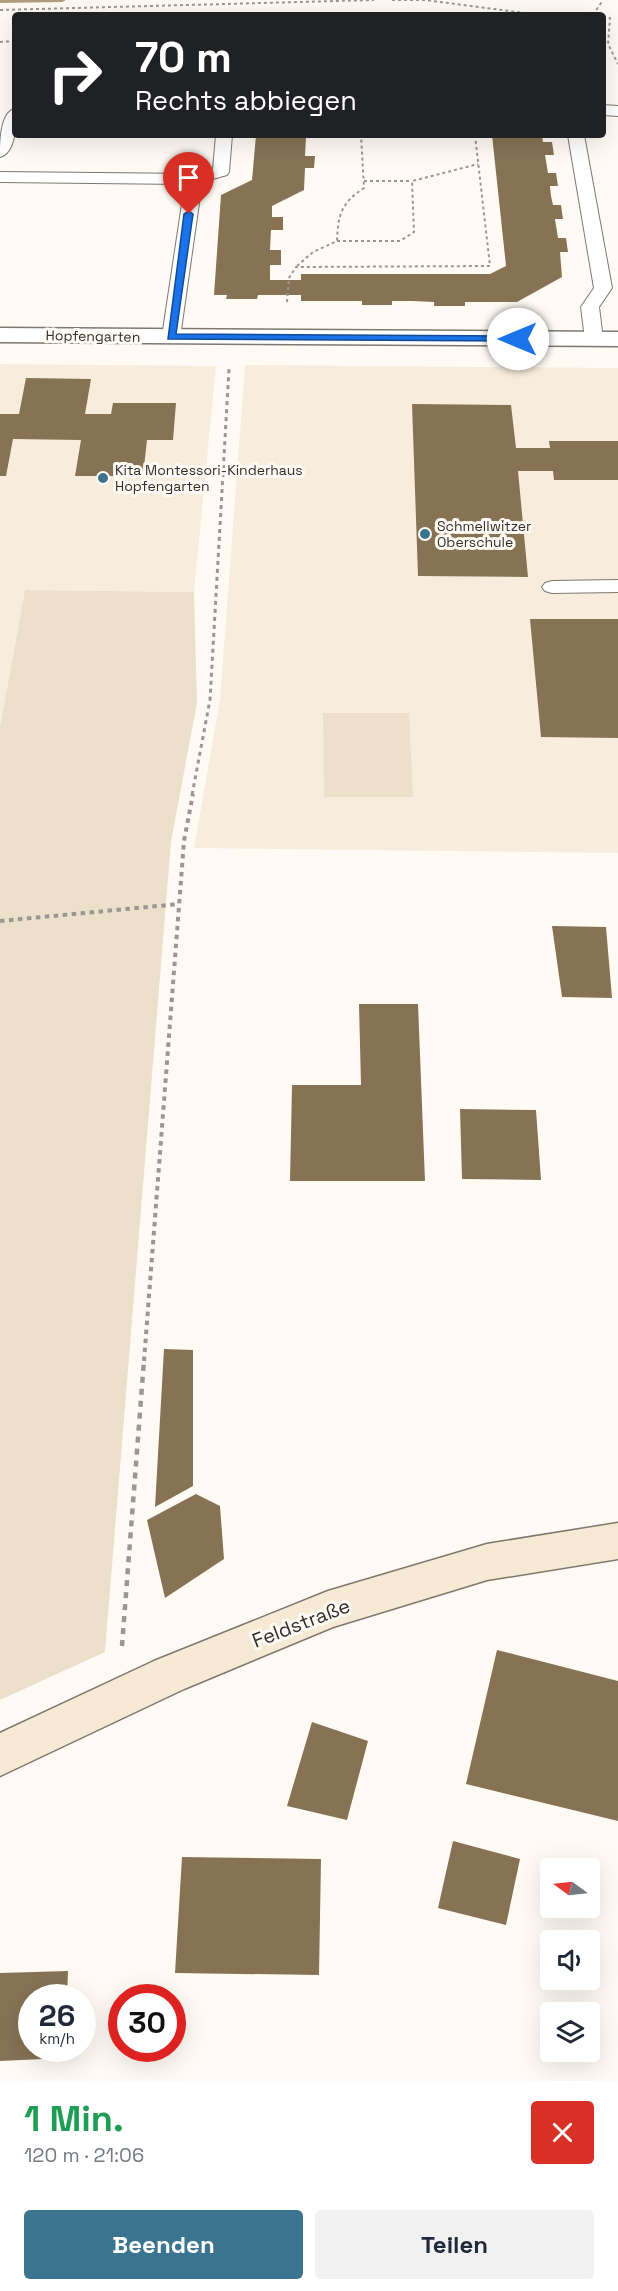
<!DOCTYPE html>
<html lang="de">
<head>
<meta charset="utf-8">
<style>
  body { margin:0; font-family:"Space Grotesk",sans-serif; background:#f2f2f3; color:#1f2937; height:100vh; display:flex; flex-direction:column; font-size:22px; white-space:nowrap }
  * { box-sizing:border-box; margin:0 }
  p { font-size:20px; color:#747a83 }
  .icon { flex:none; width:33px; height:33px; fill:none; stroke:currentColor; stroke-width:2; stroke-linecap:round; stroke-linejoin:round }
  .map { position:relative; height:2081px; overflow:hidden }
  .drawer { display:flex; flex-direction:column; background:#fff; flex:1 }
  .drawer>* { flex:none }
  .guide { position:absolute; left:12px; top:12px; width:594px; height:126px; border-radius:6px; box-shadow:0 6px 24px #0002; background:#202124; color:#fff; overflow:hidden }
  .needle { width:39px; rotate:285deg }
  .buttons { position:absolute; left:540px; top:1858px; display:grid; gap:12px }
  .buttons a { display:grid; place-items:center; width:60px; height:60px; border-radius:6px; background:#fff; box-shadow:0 6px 24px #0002; font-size:30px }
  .speed { position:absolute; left:18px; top:1984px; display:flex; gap:12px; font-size:30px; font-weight:700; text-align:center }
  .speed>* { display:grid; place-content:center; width:78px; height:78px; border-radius:50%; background:#fff; box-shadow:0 6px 24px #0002; line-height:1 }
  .speed small { font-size:15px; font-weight:400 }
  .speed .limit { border:9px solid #d22; background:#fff; color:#111 }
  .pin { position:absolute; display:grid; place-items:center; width:51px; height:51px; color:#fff; margin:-62px -26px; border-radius:50% 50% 50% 0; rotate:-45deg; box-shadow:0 0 6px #0007 }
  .pin .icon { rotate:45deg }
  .me { position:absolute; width:66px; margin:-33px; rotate:270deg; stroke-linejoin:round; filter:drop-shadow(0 0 4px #0008) }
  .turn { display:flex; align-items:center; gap:21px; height:126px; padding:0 24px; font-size:27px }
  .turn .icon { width:78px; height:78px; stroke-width:2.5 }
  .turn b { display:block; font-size:42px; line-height:51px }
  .round { display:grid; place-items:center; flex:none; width:63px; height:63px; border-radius:6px; background:#f2f2f3 }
  .summary { display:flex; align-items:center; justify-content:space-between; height:102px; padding:0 24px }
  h1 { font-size:36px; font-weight:600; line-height:45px; color:#1e9e55 }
  .cta { display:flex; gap:12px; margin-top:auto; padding:12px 24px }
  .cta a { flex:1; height:69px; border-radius:6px; background:#3b748e; color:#fff; font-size:24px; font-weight:600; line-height:69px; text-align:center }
  .cta a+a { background:#f2f2f3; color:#1f2937 }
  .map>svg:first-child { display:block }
  .built { fill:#f8eddc }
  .green { fill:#ede0cb }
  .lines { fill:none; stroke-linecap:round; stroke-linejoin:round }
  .stream { fill:#b19d7c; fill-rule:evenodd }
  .building { fill:#877354 }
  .lane-casing { stroke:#7e786f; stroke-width:2 }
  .street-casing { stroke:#7e786f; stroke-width:3 }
  .secondary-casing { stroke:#7e786f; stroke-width:3 }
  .path-far3 { stroke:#9a9791; stroke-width:2; stroke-dasharray:3 3; stroke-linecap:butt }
  .path-far2 { stroke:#9a9791; stroke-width:3; stroke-dasharray:4 4; stroke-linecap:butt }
  .path-far1 { stroke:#9a9791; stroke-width:4; stroke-dasharray:4.5 4.5; stroke-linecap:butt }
  .path { stroke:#9a9791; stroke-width:4.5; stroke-dasharray:6 6; stroke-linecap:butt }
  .lane { fill:#fff; fill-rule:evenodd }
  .street { fill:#fff; fill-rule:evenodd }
  .secondary { fill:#f6ead5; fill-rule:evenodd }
  .route { fill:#1a73e8; stroke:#114b97; stroke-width:1.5 }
  .poi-dot { fill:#3b748e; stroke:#fffbf4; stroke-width:2 }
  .labels { text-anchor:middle; stroke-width:6; stroke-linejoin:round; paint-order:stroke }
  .far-street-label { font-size:14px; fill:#322f2b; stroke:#fffbf4 }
  .far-poi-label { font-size:14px; fill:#322f2b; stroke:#fffbf4; text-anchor:start }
  .near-street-label { font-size:20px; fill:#322f2b; stroke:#fffbf4 }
</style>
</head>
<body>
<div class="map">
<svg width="618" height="2081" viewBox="0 0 618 2081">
  <rect width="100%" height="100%" fill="#fffbf4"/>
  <path class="built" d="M0 364 216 366 194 592 25 590 0 727Z
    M245 365 618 368V853L194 848 220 699Z"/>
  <path class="green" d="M25 590 194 592 197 703 171 842 105 1652 0 1700V727Z
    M323 713H409L413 797H324Z"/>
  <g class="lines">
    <path class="stream" d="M0 0H66L62 2 0 3Z"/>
  </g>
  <path class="building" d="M256 135H315V138H306L305 156H315L314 168H305L304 190 272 206V217H283V230H271L270 250H281V265H270V280H301V274H490L506 266 492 135H542L543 142H552L554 155H545L548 173H556L558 186H550L551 196 553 205H561L563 219H555L558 238H566L568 252H560L562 277 517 302H465V306H434V302L412 301H392V305H362V301H301V295H258L257 299H226L227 295H214L221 195 252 180Z
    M26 378 91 379 85 414H111L113 403H176L173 440H147L143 476H75L81 440 13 439 6 476H0V414H19Z
    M412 404 511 405 516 448H550L549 441H618V480H554L553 471H518L528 577 418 576Z
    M530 619H618V738L541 737Z
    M552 926 606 927 612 998 562 997Z
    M359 1004H418L425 1181H290L292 1085H361Z
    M460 1109 536 1110 541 1180 462 1179Z
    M164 1349 193 1350V1486L155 1507Z
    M196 1494 220 1506 224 1559 165 1598 147 1520Z
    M497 1650 618 1681V1821L466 1784Z
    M312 1722 368 1741 347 1820 287 1806Z
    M453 1841 520 1859 506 1925 438 1908Z
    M182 1857 321 1859 319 1975 175 1973Z
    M68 1971 67 1998H32V2049H65V2058L0 2061V1973Z"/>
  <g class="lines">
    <defs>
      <path id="lane" d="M603 105 618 106V116L603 115Z
        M14 109C17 122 16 153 0 157 0 143 0 114 14 109Z
        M216 135H232L229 172 227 175 202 182 180 337 171 342 162 337 185 184 0 182V172L194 174 213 169Z
        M568 135H584L612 288 599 307 603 339 594 344 585 339 581 307 594 288Z
        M618 580V592L552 593 545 591 542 587 545 583 552 581Z"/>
      <path id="street" d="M0 328 618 332V346L0 342Z"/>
      <path id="secondary" d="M618 1523V1559L487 1580 333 1627 184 1689 0 1776V1733L154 1661 328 1591 487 1544Z"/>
    </defs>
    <use href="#lane" class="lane-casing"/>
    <use href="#street" class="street-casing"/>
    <use href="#secondary" class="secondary-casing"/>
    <path class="path-far3" d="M392 0H425L540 15
      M0 10 374 0
      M593 15 603 0
      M603 16 610 18 608 44 618 64
      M0 42 15 41
      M364 181H412
      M337 241H400L414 232 412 181 478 164
      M297 266 313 252 337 241C338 215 341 203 364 188L361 135
      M287 302 289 278 296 267 490 266 475 135"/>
    <path class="path-far2" d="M192 795 210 700 229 369"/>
    <path class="path-far1" d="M0 921 179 904
      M144 1361 184 841 193 794"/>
    <path class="path" d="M122 1646 144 1360"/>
    <use href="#lane" class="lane"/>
    <use href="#street" class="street"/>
    <use href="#secondary" class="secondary"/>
  </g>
  <path class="route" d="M189 211 193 214 176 334 518 336 523 339 518 341 168 339 184 214Z"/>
  <g class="poi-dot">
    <circle cx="103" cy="478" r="6"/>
    <circle cx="425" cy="534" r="6"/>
  </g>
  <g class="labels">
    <g class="far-street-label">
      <text transform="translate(93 336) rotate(1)" y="5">Hopfengarten</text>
    </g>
    <g class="far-poi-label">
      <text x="115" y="475">Kita Montessori-Kinderhaus<tspan x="115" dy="16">Hopfengarten</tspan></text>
      <text x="437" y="531">Schmellwitzer<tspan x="437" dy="16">Oberschule</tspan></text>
    </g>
    <g class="near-street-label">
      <text transform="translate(301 1623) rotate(-21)" y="7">Feldstraße</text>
    </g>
  </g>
</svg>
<div class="buttons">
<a><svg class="needle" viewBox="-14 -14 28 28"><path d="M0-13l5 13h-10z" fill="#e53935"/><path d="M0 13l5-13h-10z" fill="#747a83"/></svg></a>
<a><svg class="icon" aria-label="sound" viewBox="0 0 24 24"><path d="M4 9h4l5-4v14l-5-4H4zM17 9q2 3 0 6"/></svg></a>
<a><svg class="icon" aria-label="layers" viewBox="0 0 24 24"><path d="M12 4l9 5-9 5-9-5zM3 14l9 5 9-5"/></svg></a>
</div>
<div class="speed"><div>26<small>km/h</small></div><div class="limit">30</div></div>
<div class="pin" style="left:189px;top:214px;background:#d93025"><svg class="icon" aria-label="arrive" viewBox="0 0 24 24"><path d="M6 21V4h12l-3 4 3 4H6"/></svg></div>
<svg class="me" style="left:518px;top:339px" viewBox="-20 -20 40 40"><circle r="19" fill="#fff"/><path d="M0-13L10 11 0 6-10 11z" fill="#1a73e8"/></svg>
<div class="guide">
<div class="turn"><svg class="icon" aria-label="right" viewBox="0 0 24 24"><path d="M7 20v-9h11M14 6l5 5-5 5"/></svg><div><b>70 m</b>Rechts abbiegen</div></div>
</div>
</div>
<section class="drawer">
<div class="summary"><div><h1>1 Min.</h1><p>120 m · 21:06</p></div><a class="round" style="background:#d93025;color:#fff"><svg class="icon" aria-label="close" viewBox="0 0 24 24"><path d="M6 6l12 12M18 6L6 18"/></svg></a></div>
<div class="cta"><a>Beenden</a><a>Teilen</a></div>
</section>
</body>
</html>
